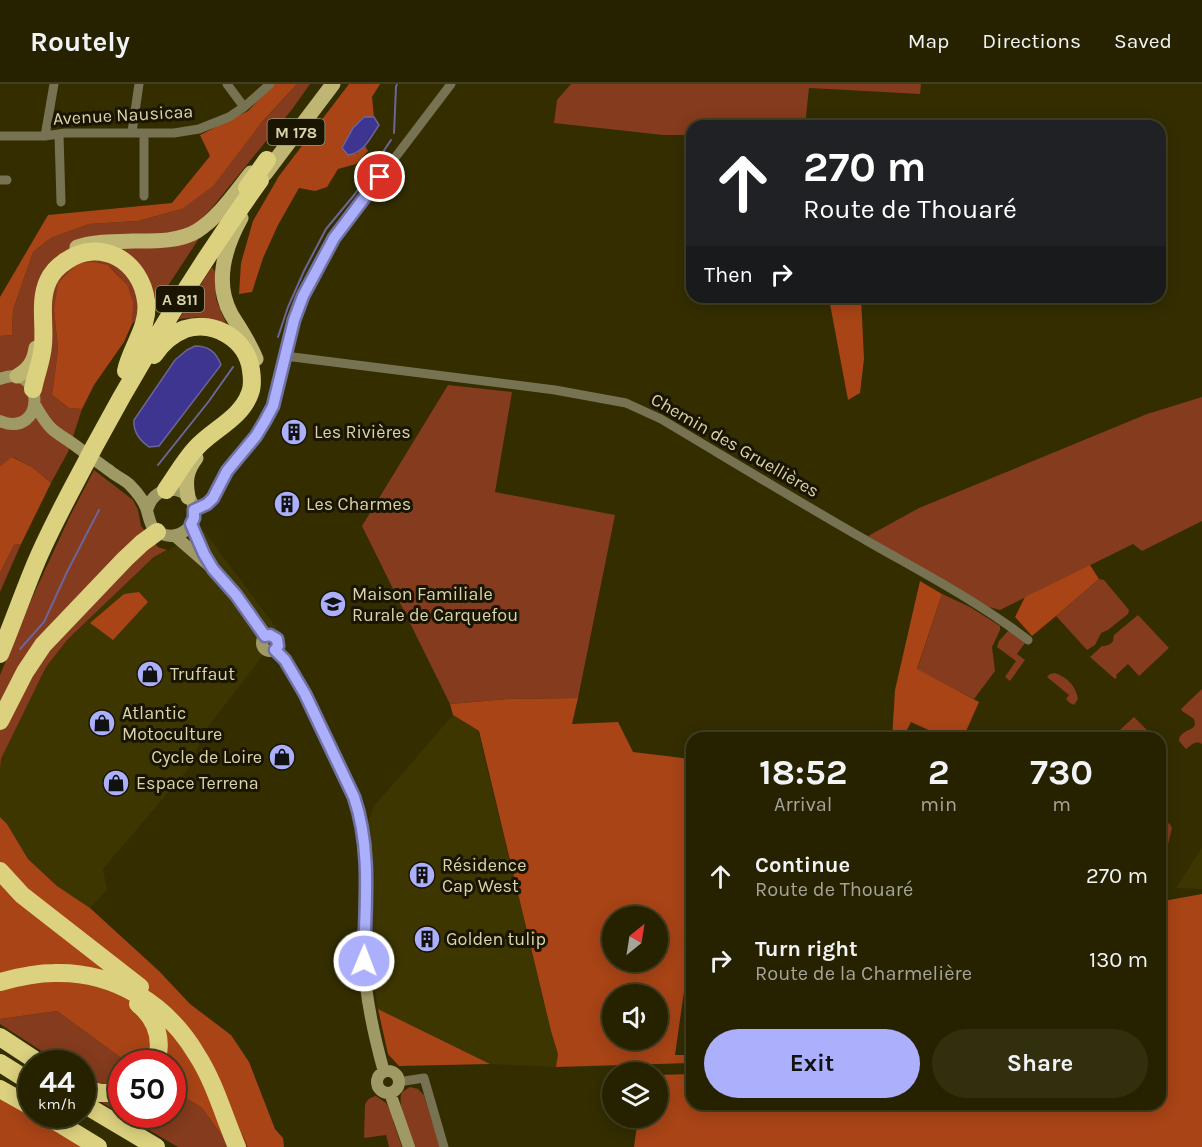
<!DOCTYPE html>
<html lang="en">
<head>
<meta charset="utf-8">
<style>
  body { margin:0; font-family:Karla,sans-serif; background:#322f0f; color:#f1f3f6; height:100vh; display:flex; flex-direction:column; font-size:22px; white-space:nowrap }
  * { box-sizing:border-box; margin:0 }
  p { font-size:20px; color:#a4a499 }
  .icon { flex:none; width:33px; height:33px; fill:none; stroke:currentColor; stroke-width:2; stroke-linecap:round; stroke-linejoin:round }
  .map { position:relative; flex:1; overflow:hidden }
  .panel { position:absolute; left:686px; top:648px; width:480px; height:378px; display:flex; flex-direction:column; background:#262200; border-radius:18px; box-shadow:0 3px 15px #0003,0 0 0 2px #423f22 }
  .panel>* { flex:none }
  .banner { position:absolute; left:686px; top:36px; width:480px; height:183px; border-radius:18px; box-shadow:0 3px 15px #0003,0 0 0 2px #423f22; background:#202124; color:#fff; overflow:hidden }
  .needle { width:39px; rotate:30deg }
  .fabs { position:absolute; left:602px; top:822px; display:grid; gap:12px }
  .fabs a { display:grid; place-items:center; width:66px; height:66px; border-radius:50%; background:#262200; box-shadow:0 3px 15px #0003,0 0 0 2px #423f22; font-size:30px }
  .speed { position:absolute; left:18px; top:966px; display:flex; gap:12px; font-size:30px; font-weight:700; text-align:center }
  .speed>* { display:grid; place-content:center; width:78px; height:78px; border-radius:50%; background:#262200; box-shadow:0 3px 15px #0003,0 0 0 2px #423f22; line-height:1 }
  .speed small { font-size:15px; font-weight:400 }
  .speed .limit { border:9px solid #d22; background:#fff; color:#111 }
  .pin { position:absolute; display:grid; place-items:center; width:51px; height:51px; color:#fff; margin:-26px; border:3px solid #fff; border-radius:50%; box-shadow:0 2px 6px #0007 }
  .me { position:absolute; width:66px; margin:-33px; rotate:1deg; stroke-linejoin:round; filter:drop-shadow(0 0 4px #0008) }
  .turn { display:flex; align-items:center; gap:21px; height:126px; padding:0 18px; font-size:27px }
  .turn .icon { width:78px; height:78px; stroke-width:2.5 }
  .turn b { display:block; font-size:42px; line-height:51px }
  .then { display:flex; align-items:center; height:57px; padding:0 18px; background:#0003; gap:12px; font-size:22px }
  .eta { display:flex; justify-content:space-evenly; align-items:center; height:102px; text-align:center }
  .eta b { font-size:36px; font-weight:700; line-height:42px }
  .button { display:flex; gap:12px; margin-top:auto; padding:12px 18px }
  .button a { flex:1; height:69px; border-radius:36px; background:#acaffb; color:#111; font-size:24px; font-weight:700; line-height:69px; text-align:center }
  .button a+a { background:#322f0f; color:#f1f3f6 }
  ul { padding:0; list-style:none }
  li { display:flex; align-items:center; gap:18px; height:84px; padding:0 18px }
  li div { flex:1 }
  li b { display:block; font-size:22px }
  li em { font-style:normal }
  header { display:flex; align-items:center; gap:36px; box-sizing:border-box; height:84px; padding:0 30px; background:#262200; border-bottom:2px solid #423f22 }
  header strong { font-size:28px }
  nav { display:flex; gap:33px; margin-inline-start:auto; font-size:21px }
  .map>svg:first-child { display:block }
  .built { fill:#3d3601 }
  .green { fill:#853b1d }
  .forest { fill:#a84416; fill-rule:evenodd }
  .water { fill:#3d358f; stroke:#6c6598; stroke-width:1.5 }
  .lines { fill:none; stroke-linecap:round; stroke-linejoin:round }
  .stream { stroke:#6c6598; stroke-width:2 }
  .minor { stroke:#767252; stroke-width:9 }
  .secondary { stroke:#9f9965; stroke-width:12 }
  .primary { stroke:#bfb673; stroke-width:15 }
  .motorway { stroke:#dcd17f; stroke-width:18 }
  .route-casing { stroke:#7072a3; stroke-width:15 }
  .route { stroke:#acaffb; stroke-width:10 }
  .labels { text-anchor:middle; stroke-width:6; stroke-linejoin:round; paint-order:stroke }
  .shield { fill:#191500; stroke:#9f9b79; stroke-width:1.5 }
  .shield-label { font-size:16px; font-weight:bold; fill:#d9d4ad }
  .street-label { font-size:18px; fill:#d9d4ad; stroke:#191500 }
  .poi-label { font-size:18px; fill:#d9d4ad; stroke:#191500; text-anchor:start }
</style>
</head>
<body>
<header>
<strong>Routely</strong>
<nav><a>Map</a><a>Directions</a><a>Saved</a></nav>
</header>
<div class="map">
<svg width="1202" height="1063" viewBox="0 0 1202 1063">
  <rect width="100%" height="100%" fill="#332d00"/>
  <path class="built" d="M204 447 280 549 205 647 189 684 103 785 107 806 90 824 57 802 28 775 7 740 0 733V686L1 675 46 583 68 555 155 473Z
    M453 631 478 647 551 947 558 970 556 983 490 980 378 925 372 885 373 784 370 748 367 740 374 722Z
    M1202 764V805L1176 804Z"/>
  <path class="green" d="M297 0H310L293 24 211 125 200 136 198 156 158 217 132 240C133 210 130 202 108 181L54 226 58 265 52 311 69 324 82 325 68 368 51 399 32 383 13 373 0 382V252L12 251 13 226 33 168 51 154 89 140 138 137 182 125Z
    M571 0H921L920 10 809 4 805 42H692L691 51H663L554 39 557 16Z
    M212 183 215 187 216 215 226 239 200 233 179 235Z
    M448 301 512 308 495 408 615 431 578 614 507 615 450 620 362 442Z
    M1202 313V437L1142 467 1133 460 1000 526 981 521 868 452 919 424 1147 330Z
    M94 386 133 416 138 426 141 442 158 463 167 466 154 473 68 555 46 583 1 675 0 686V591L32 514 70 432Z
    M21 460 0 508V489L14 461Z
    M1099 495 1104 496 1129 526 1128 530 1108 546 1101 549 1095 561 1087 566 1056 532Z
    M942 510 970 523 1000 542V546L992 563 995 587 974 615 917 586Z
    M1138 531 1169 564 1139 592 1128 580 1116 591 1117 593 1115 595 1090 573 1102 562H1105L1110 560 1113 557 1114 551Z
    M1008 547H1010L1025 559 1017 570 1025 576 1010 597 1005 593 1016 577 997 563 999 557Z
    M1055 589C1067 593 1076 602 1078 615L1074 621 1070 619 1066 615 1069 611 1047 593 1050 590Z
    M1202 605V660C1195 656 1192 661 1186 665L1179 657C1179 649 1188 647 1194 643L1195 640 1194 635 1182 627 1181 625Z
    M1134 633 1147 646 1151 654H1111Z
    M1168 739 1170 740 1172 744 1165 772 1160 784V747Z
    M57 927 128 979 122 980 121 1030 101 1018 83 996 82 980 60 979 0 940V935Z
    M410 1003 418 1005 424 1011 440 1063H415C410 1048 396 1022 402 1008Z
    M173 1006 202 1024 221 1050H242L248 1063H178L123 1031 172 1030Z
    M376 1012 386 1019 395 1035 393 1037 402 1063H389L386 1051 364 1054 365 1021C367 1015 371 1013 376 1012Z"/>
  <path class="forest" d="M274 0H297L261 39 213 102 182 125 138 137 89 140 51 154 33 168 13 226 12 251 0 252V213L48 131 172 119 210 72 200 51 248 27Z
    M349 0H380L372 13 374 33H363L353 44 342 64 356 70 365 62 368 67 356 80 338 85 327 103 315 107 299 104 278 141 263 174 252 208 239 210 241 179 253 137 279 92Z
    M92 178 108 181 127 201 133 218 132 240 124 258 94 301 82 325 69 324 52 311 58 265 54 226 58 199 70 187 80 179Z
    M827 213H861L864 275 860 309 848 316 830 220Z
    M12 373 32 383 51 399 21 460 14 461 0 489V382Z
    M1090 481 1099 495 1056 532 1032 552 1015 533 1025 513Z
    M920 497 942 510 917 585 979 618 963 654H946L911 638 903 654H892L895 606Z
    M139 508 148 518 113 556 90 539 124 510Z
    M578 614 572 640 618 638 633 668 691 675 692 851 675 971H691V979L556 983 558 970 551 947 479 647 453 631 450 620 507 615ZM612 832H657V878H612ZM612 910H657V956H612Z
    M0 733 7 740 28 775 57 802 90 824 159 887 190 920 231 951 249 978 275 1045 283 1054 284 1063H248L242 1050H221L202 1024 173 1006 172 980 128 979 57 927 0 935Z
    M1202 810V1063H634L638 1034H657V991L691 990 692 1020H1160V815L1169 816Z
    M378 925 490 980 399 982 388 970Z
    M0 1014 84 1063H0Z"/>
  <path class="water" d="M364 33H374L379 41C371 53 364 69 348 71L342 64 353 44Z
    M195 262C209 262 216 268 221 281L159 362 149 363C139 356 133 348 134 336L175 276 187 266Z"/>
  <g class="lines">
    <path class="stream" d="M394 49 396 3 397 0
      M278 253 288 223 304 187 326 145 355 110 391 56
      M158 381 209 317 233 283
      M20 565 44 538 67 488 99 426"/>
    <path class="minor" d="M227 0 244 23
      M132 48 139 0
      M59 51 61 118
      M0 52H45L65 49H174L199 45 229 33 244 23 270 0
      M45 52 54 0
      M0 96H7
      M144 112V49
      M285 272 555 306 626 319 661 335C730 376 799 418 869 458 923 489 979 518 1028 556
      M194 426 207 420 213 414 227 387 256 352 265 337 273 322 294 236 304 212 334 154 451 0
      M398 998 424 994 444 1063"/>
    <path class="secondary" d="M0 295C46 276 46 356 0 337
      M35 321C40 329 44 337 51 344 56 349 63 353 69 357 83 367 96 377 110 387 116 392 123 395 129 400 135 406 145 418 147 427 150 436 150 444 160 449 173 456 189 449 193 435 202 404 155 392 147 427
      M191 440 209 478
      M175 452 213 485 236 511 265 552
      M262 559a8 8 0 1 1 16 0a8 8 0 1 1-16 0Z
      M275 566C293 580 305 611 315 631 335 671 357 709 364 753 367 767 366 781 365 794 365 822 364 849 364 876 365 914 374 952 384 988
      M377 998a11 11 0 1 1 22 0a11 11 0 1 1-22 0Z
      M390 1009 409 1063"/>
    <path class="primary" d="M265 90 333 0
      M241 134C225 163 214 199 231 230 240 245 250 259 256 275
      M77 163C95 157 114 158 133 157 153 157 179 158 197 147 219 133 235 109 251 89
      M17 292C28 286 34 278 36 264
      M188 413C185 397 186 387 196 374"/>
    <path class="motorway" d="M247 104 267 76
      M154 271C161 260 172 250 185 245 214 236 247 255 251 286 252 293 253 302 250 309 241 335 213 345 196 364 184 377 176 392 166 406
      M33 305C36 290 42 276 43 261 45 239 39 217 48 197 52 188 58 182 66 177 101 153 141 177 146 217 150 242 130 265 126 287
      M0 570C12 541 23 510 35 481 52 440 74 402 94 363 144 270 199 181 260 96
      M0 637 25 588 43 561 125 475 142 459 157 448
      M0 787 22 811 140 903
      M0 898C18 893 35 889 54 889 114 887 167 920 197 971 215 999 224 1033 237 1063
      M138 920C157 935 163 956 156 980
      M0 953 41 980
      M0 979 32 999
      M82 1004 100 1009H122
      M0 1005 32 1023
      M82 1019 156 1063
      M44 1030 98 1063"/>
  </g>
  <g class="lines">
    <defs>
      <path id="route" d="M364 877C365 822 372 766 354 713L305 610 285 576 275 566 278 562 277 555 270 551 265 552 236 511 213 485 204 470 191 440 194 434V426L207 420 213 414 227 387 256 352 265 337 273 322 294 236 303 212 334 154 380 93"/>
    </defs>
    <use href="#route" class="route-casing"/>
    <use href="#route" class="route"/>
  </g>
  <defs>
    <symbol id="building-disc" viewBox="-11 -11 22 22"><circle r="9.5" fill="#acaffb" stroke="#191500"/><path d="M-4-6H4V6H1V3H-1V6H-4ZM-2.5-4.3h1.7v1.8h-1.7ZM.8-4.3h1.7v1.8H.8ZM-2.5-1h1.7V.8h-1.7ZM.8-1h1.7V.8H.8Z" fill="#111"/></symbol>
    <symbol id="school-disc" viewBox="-11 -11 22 22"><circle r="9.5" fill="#acaffb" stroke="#191500"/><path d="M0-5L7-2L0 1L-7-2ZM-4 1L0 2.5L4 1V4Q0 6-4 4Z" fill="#111"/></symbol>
    <symbol id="shop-disc" viewBox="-11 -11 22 22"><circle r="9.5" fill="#acaffb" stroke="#191500"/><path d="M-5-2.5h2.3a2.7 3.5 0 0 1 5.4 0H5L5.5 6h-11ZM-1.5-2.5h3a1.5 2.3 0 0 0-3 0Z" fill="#111"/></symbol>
  </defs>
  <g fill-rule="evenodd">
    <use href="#building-disc" x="279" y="333" width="30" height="30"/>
    <use href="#building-disc" x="272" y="405" width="30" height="30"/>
    <use href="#school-disc" x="318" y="505" width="30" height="30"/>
    <use href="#shop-disc" x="135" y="575" width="30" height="30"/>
    <use href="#shop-disc" x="87" y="624" width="30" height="30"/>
    <use href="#shop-disc" x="267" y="658" width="30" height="30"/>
    <use href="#shop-disc" x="101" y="684" width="30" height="30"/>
    <use href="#building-disc" x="407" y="776" width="30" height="30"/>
    <use href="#building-disc" x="412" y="840" width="30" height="30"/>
  </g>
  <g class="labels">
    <g class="shield">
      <rect x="267.5" y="35" width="57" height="26" rx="4.5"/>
      <rect x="156" y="202" width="48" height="26" rx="4.5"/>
    </g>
    <g class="shield-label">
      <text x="296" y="54">M 178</text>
      <text x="180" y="221">A 811</text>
    </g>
    <g class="street-label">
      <text transform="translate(123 31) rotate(-3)" y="6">Avenue Nausicaa</text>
      <text transform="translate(735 361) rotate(30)" y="6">Chemin des Gruellières</text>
    </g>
    <g class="poi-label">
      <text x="314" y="354">Les Rivières</text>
      <text x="306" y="426">Les Charmes</text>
      <text x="352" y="516">Maison Familiale<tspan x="352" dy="21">Rurale de Carquefou</tspan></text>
      <text x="170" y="596">Truffaut</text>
      <text x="122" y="635">Atlantic<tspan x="122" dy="21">Motoculture</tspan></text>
      <text x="262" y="679" text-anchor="end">Cycle de Loire</text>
      <text x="136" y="705">Espace Terrena</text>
      <text x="442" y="787">Résidence<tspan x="442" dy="21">Cap West</tspan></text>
      <text x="446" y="861">Golden tulip</text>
    </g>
  </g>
</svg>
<div class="fabs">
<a><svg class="needle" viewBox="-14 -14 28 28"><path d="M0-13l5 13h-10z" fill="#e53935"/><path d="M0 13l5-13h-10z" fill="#a4a499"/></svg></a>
<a><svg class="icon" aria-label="sound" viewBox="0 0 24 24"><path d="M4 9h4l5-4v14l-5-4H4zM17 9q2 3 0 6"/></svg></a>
<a><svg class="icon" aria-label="layers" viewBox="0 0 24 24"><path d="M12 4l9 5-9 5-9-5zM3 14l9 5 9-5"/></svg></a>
</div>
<div class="speed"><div>44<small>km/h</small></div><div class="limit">50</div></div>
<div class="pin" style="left:380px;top:93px;background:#d93025"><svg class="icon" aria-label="arrive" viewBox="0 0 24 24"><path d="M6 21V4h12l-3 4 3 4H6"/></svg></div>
<svg class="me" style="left:364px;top:877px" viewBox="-20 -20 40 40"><circle r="17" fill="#acaffb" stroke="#fff" stroke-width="3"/><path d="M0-11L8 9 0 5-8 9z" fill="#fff"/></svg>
<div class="banner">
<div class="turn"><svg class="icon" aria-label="ahead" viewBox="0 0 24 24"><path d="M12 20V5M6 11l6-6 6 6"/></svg><div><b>270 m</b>Route de Thouaré</div></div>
<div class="then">Then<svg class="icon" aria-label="right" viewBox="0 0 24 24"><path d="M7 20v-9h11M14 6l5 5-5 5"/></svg></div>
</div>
<section class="panel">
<div class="eta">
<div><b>18:52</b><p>Arrival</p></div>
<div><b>2</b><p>min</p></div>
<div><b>730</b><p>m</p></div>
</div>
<ul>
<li><svg class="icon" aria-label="ahead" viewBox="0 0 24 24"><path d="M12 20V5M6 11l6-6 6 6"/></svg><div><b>Continue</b><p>Route de Thouaré</p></div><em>270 m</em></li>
<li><svg class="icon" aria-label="right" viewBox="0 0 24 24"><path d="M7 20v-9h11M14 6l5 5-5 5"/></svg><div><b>Turn right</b><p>Route de la Charmelière</p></div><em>130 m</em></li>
</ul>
<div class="button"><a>Exit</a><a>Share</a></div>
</section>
</div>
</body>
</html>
